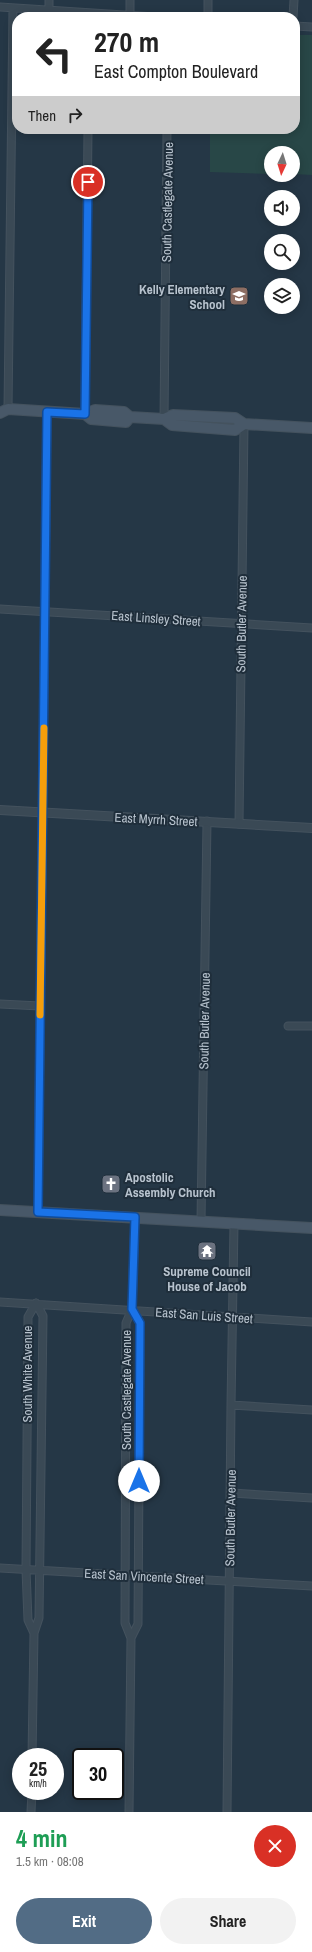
<!DOCTYPE html>
<html lang="en">
<head>
<meta charset="utf-8">
<style>
  body { margin:0; font-family:"Archivo Narrow",sans-serif; background:#f2f2f2; color:#222; height:100vh; display:flex; flex-direction:column; font-size:15px; white-space:nowrap }
  * { box-sizing:border-box; margin:0 }
  p { font-size:13px; color:#767676 }
  .icon { flex:none; width:22px; height:22px; fill:none; stroke:currentColor; stroke-width:2; stroke-linecap:round; stroke-linejoin:round }
  .map { position:relative; height:1812px; overflow:hidden }
  .sheet { display:flex; flex-direction:column; background:#fff; flex:1 }
  .sheet>* { flex:none }
  .guide { position:absolute; left:12px; top:12px; width:288px; height:122px; border-radius:16px; box-shadow:0 2px 10px #0003; background:#fff; color:#222; overflow:hidden }
  .needle { width:26px; rotate:184deg }
  .fabs { position:absolute; left:264px; top:146px; display:grid; gap:8px }
  .fabs a { display:grid; place-items:center; width:36px; height:36px; border-radius:50%; background:#fff; box-shadow:0 2px 10px #0003; font-size:20px }
  .speed { position:absolute; left:12px; top:1748px; display:flex; gap:8px; font-size:20px; font-weight:700; text-align:center }
  .speed>* { display:grid; place-content:center; width:52px; height:52px; border-radius:50%; background:#fff; box-shadow:0 2px 10px #0003; line-height:1 }
  .speed small { font-size:10px; font-weight:400 }
  .speed .limit { border:2px solid #111; border-radius:6px; background:#fff; color:#111 }
  .pin { position:absolute; display:grid; place-items:center; width:34px; height:34px; color:#fff; margin:-17px; border:2px solid #fff; border-radius:50%; box-shadow:0 1px 4px #0007 }
  .me { position:absolute; width:44px; margin:-22px; rotate:0deg; stroke-linejoin:round; filter:drop-shadow(0 0 3px #0008) }
  .turn { display:flex; align-items:center; gap:14px; height:84px; padding:0 16px; font-size:18px }
  .turn .icon { width:52px; height:52px; stroke-width:2.5 }
  .turn b { display:block; font-size:28px; line-height:34px }
  .then { display:flex; align-items:center; height:38px; padding:0 16px; background:#0003; gap:8px; font-size:15px }
  .round { display:grid; place-items:center; flex:none; width:42px; height:42px; border-radius:21px; background:#f2f2f2 }
  .overview { display:flex; align-items:center; justify-content:space-between; height:68px; padding:0 16px }
  h1 { font-size:24px; font-weight:700; line-height:30px; color:#1e9e55 }
  .primary-button { display:flex; gap:8px; margin-top:auto; padding:8px 16px }
  .primary-button a { flex:1; height:46px; border-radius:24px; background:#526c85; color:#fff; font-size:16px; font-weight:700; line-height:46px; text-align:center }
  .primary-button a+a { background:#f2f2f2; color:#222 }
  .map>svg:first-child { display:block }
  .green { fill:#284747 }
  .lines { fill:none; stroke-linecap:round; stroke-linejoin:round }
  .minor-casing { stroke:#44525e; stroke-width:9 }
  .tertiary-casing { stroke:#44525e; stroke-width:10 }
  .secondary-casing { stroke:#44525e; stroke-width:12 }
  .minor { stroke:#3a4955; stroke-width:7 }
  .tertiary { stroke:#3a4955; stroke-width:8 }
  .secondary { stroke:#485868; stroke-width:10 }
  .route-casing { stroke:#114b97; stroke-width:10 }
  .route { stroke:#1a73e8; stroke-width:7 }
  .slow { stroke:#f59e0b; stroke-width:7 }
  .labels { text-anchor:middle; stroke-width:4; stroke-linejoin:round; paint-order:stroke }
  .street-label { font-size:13px; fill:#b8c3ce; stroke:#1f2e3b }
  .poi-label { font-size:13px; font-weight:bold; fill:#b8c3ce; stroke:#1f2e3b; text-anchor:end }
</style>
</head>
<body>
<div class="map">
<svg width="312" height="1812" viewBox="0 0 312 1812">
  <rect width="100%" height="100%" fill="#253746"/>
  <path class="green" d="M295 35H312V175L293 174V153H271V174L210 172V129H295Z"/>
  <g class="lines">
    <defs>
      <path id="minor" d="M0 7 155 17
        M49 11V0
        M130 16V0
        M208 17V0
        M293 17 294 0
        M295 26 312 27
        M8 409 13 8
        M85 414 88 129
        M164 419 167 129
        M0 609 312 628
        M239 824 244 424
        M0 1004 40 1006
        M288 1026H312
        M38 1212 47 412
        M201 1221 207 821
        M0 1302 312 1322
        M231 1405 312 1410
        M231 1493 312 1498
        M0 1568 312 1586
        M34 1633 28 1620 26 1570 28 1317 36 1303
        M131 1638 138 1624 140 1323 132 1309
        M32 1757 34 1633 39 1618 43 1316 36 1303
        M31 1812 32 1791
        M129 1812 131 1638 125 1623 126 1323 132 1309 135 1217
        M227 1812 231 1405 234 1224"/>
      <path id="tertiary" d="M0 810 312 828"/>
      <path id="secondary" d="M0 413 8 409 85 414 95 410 124 412 130 417 164 419 173 415 235 418 244 424 312 428
        M85 414 91 419 126 422 130 417
        M164 419 172 425 235 430 244 424
        M0 1210 312 1228"/>
    </defs>
    <use href="#minor" class="minor-casing"/>
    <use href="#tertiary" class="tertiary-casing"/>
    <use href="#secondary" class="secondary-casing"/>
    <use href="#minor" class="minor"/>
    <use href="#tertiary" class="tertiary"/>
    <use href="#secondary" class="secondary"/>
  </g>
  <g class="lines">
    <defs>
      <path id="route" d="M88 182 85 414 47 412 38 1212 135 1217 132 1309 140 1323 139 1481"/>
    </defs>
    <use href="#route" class="route-casing"/>
    <use href="#route" class="route"/>
    <path class="slow" d="M40 1015 44 728"/>
  </g>
  <defs>
    <symbol id="school-square" viewBox="-11 -11 22 22"><rect x="-9" y="-9" width="18" height="18" rx="4" fill="#8d6e63" stroke="#1f2e3b"/><path d="M0-5L7-2L0 1L-7-2ZM-4 1L0 2.5L4 1V4Q0 6-4 4Z" fill="#fff"/></symbol>
    <symbol id="church-square" viewBox="-11 -11 22 22"><rect x="-9" y="-9" width="18" height="18" rx="4" fill="#6b7280" stroke="#1f2e3b"/><path d="M-1.2-6h2.4v3.5h3.3v2.4h-3.3V6h-2.4V-.1h-3.3v-2.4h3.3Z" fill="#fff"/></symbol>
    <symbol id="temple-square" viewBox="-11 -11 22 22"><rect x="-9" y="-9" width="18" height="18" rx="4" fill="#6b7280" stroke="#1f2e3b"/><path d="M0-6L5-2H3V0L6.5 2.5H4V6H1.5V3h-3V6H-4V2.5H-6.5L-3 0V-2H-5Z" fill="#fff"/></symbol>
  </defs>
  <g fill-rule="evenodd">
    <use href="#school-square" x="228" y="285" width="22" height="22"/>
    <use href="#church-square" x="100" y="1173" width="22" height="22"/>
    <use href="#temple-square" x="196" y="1240" width="22" height="22"/>
  </g>
  <g class="labels">
    <g class="street-label">
      <text transform="translate(167 202) rotate(-89)" y="5">South Castlegate Avenue</text>
      <text transform="translate(156 618) rotate(4)" y="5">East Linsley Street</text>
      <text transform="translate(241 624) rotate(-89)" y="5">South Butler Avenue</text>
      <text transform="translate(156 819) rotate(3)" y="5">East Myrrh Street</text>
      <text transform="translate(204 1021) rotate(-89)" y="5">South Butler Avenue</text>
      <text transform="translate(204 1315) rotate(4)" y="5">East San Luis Street</text>
      <text transform="translate(27 1374) rotate(-90)" y="5">South White Avenue</text>
      <text transform="translate(126 1390) rotate(-90)" y="5">South Castlegate Avenue</text>
      <text transform="translate(230 1518) rotate(-89)" y="5">South Butler Avenue</text>
      <text transform="translate(144 1576) rotate(3)" y="5">East San Vincente Street</text>
    </g>
    <g class="poi-label">
      <text x="225" y="294">Kelly Elementary<tspan x="225" dy="15">School</tspan></text>
      <text x="125" y="1182" text-anchor="start">Apostolic<tspan x="125" dy="15">Assembly Church</tspan></text>
      <text x="207" y="1276" text-anchor="middle">Supreme Council<tspan x="207" dy="15">House of Jacob</tspan></text>
    </g>
  </g>
</svg>
<div class="fabs">
<a><svg class="needle" viewBox="-14 -14 28 28"><path d="M0-13l5 13h-10z" fill="#e53935"/><path d="M0 13l5-13h-10z" fill="#767676"/></svg></a>
<a><svg class="icon" aria-label="sound" viewBox="0 0 24 24"><path d="M4 9h4l5-4v14l-5-4H4zM17 9q2 3 0 6"/></svg></a>
<a><svg class="icon" aria-label="search" viewBox="0 0 24 24"><circle cx="10" cy="10" r="6"/><path d="M15 15l6 6"/></svg></a>
<a><svg class="icon" aria-label="layers" viewBox="0 0 24 24"><path d="M12 4l9 5-9 5-9-5zM3 14l9 5 9-5"/></svg></a>
</div>
<div class="speed"><div>25<small>km/h</small></div><div class="limit">30</div></div>
<div class="pin" style="left:88px;top:182px;background:#d93025"><svg class="icon" aria-label="arrive" viewBox="0 0 24 24"><path d="M6 21V4h12l-3 4 3 4H6"/></svg></div>
<svg class="me" style="left:139px;top:1481px" viewBox="-20 -20 40 40"><circle r="19" fill="#fff"/><path d="M0-13L10 11 0 6-10 11z" fill="#1a73e8"/></svg>
<div class="guide">
<div class="turn"><svg class="icon" aria-label="left" viewBox="0 0 24 24"><path d="M17 20v-9H6M10 6l-5 5 5 5"/></svg><div><b>270 m</b>East Compton Boulevard</div></div>
<div class="then">Then<svg class="icon" aria-label="right" viewBox="0 0 24 24"><path d="M7 20v-9h11M14 6l5 5-5 5"/></svg></div>
</div>
</div>
<section class="sheet">
<div class="overview"><div><h1>4 min</h1><p>1.5 km · 08:08</p></div><a class="round" style="background:#d93025;color:#fff"><svg class="icon" aria-label="close" viewBox="0 0 24 24"><path d="M6 6l12 12M18 6L6 18"/></svg></a></div>
<div class="primary-button"><a>Exit</a><a>Share</a></div>
</section>
</body>
</html>
